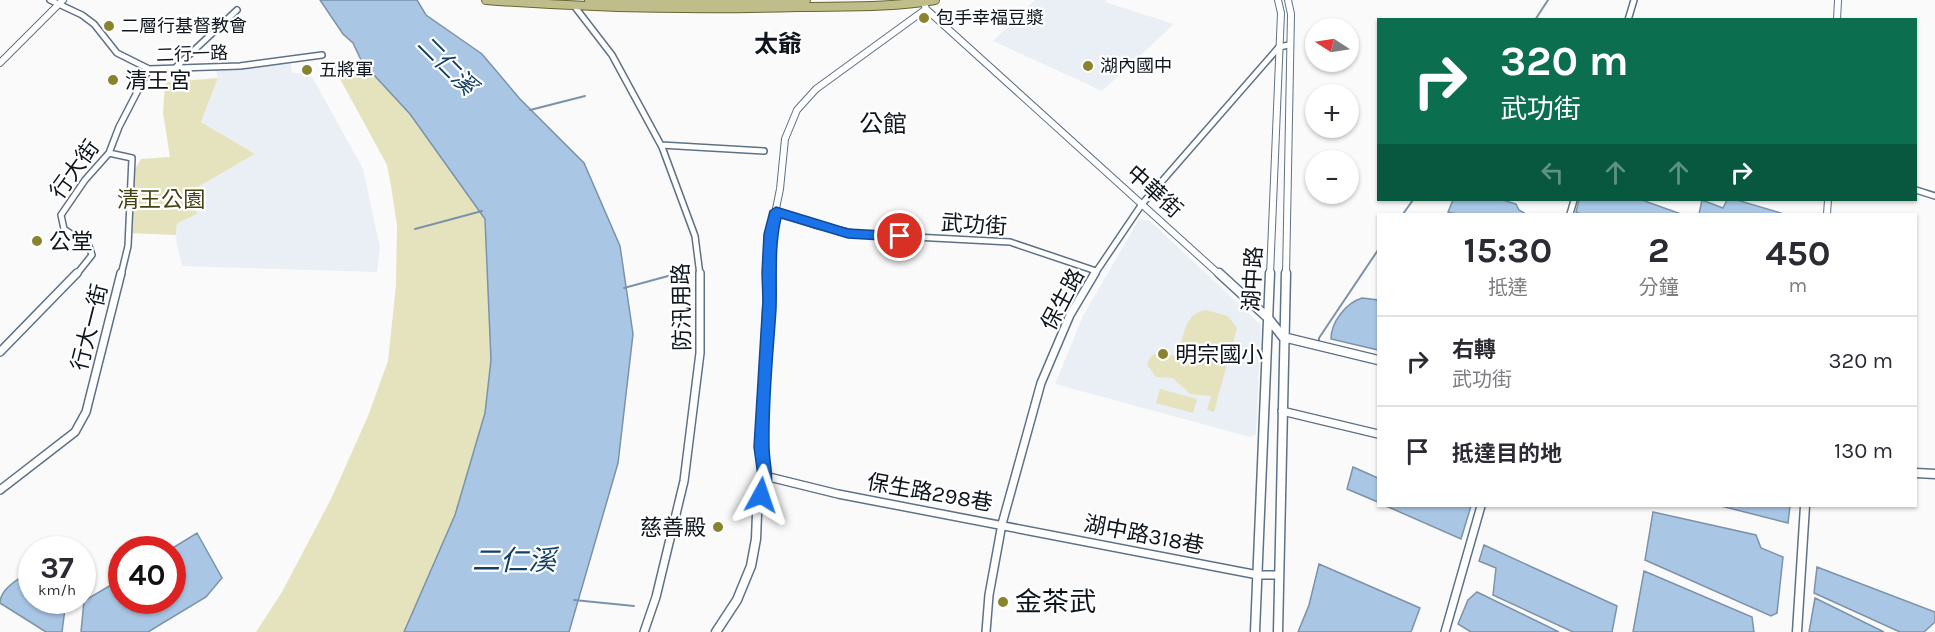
<!DOCTYPE html>
<html lang="zh-TW">
<head>
<meta charset="utf-8">
<style>
  body { margin:0; font-family:Karla,"Noto Sans TC",sans-serif; background:#f2f2f3; color:#2b2b33; height:100vh; display:flex; flex-direction:column; font-size:22px; white-space:nowrap }
  * { box-sizing:border-box; margin:0 }
  p { font-size:20px; color:#7c7c81 }
  .icon { flex:none; width:33px; height:33px; fill:none; stroke:currentColor; stroke-width:2; stroke-linecap:round; stroke-linejoin:round }
  .map { position:relative; flex:1; overflow:hidden }
  .panel { position:absolute; left:1377px; top:213px; width:540px; height:294px; display:flex; flex-direction:column; background:#fff; border-radius:0px; box-shadow:0 2px 4px #0004 }
  .panel>* { flex:none }
  .hud { position:absolute; left:1377px; top:18px; width:540px; height:183px; border-radius:0px; box-shadow:0 2px 4px #0004; background:#0b6e4f; color:#fff; overflow:hidden }
  .needle { width:39px; rotate:282deg }
  .tools { position:absolute; left:1305px; top:18px; display:grid; gap:12px }
  .tools a { display:grid; place-items:center; width:54px; height:54px; border-radius:50%; background:#fff; box-shadow:0 2px 4px #0004; font-size:30px }
  .speed { position:absolute; left:18px; top:536px; display:flex; gap:12px; font-size:30px; font-weight:700; text-align:center }
  .speed>* { display:grid; place-content:center; width:78px; height:78px; border-radius:50%; background:#fff; box-shadow:0 2px 4px #0004; line-height:1 }
  .speed small { font-size:15px; font-weight:400 }
  .speed .limit { border:9px solid #d22; background:#fff; color:#111 }
  .pin { position:absolute; display:grid; place-items:center; width:51px; height:51px; color:#fff; margin:-26px; border:3px solid #fff; border-radius:50%; box-shadow:0 2px 6px #0007 }
  .me { position:absolute; width:66px; margin:-33px; rotate:5deg; stroke-linejoin:round; filter:drop-shadow(0 0 4px #0008) }
  .turn { display:flex; align-items:center; gap:21px; height:126px; padding:0 24px; font-size:27px }
  .turn .icon { width:78px; height:78px; stroke-width:2.5 }
  .turn b { display:block; font-size:42px; line-height:51px }
  .lanes { display:flex; align-items:center; height:57px; padding:0 24px; background:#0003; justify-content:center; gap:30px; direction:ltr }
  .lanes .off { opacity:.35 }
  .eta { display:flex; justify-content:space-evenly; align-items:center; height:102px; text-align:center }
  .eta b { font-size:36px; font-weight:700; line-height:42px }
  ul { padding:0; list-style:none }
  li { display:flex; align-items:center; gap:18px; height:90px; padding:0 24px; border-top:2px solid #e1e1e2 }
  li div { flex:1 }
  li b { display:block; font-size:22px }
  li em { font-style:normal }
  .map>svg:first-child { display:block }
  .built { fill:#eaeff5 }
  .green { fill:#e4e3be }
  .water { fill:#a9c7e5; stroke:#7b92a9; stroke-width:1.5 }
  .lines { fill:none; stroke-linecap:round; stroke-linejoin:round }
  .stream { stroke:#7b92a9; stroke-width:2 }
  .minor-far1-casing { stroke:#5e7286; stroke-width:8 }
  .minor-casing { stroke:#5e7286; stroke-width:10 }
  .tertiary-far1-casing { stroke:#5e7286; stroke-width:8 }
  .tertiary-casing { stroke:#5e7286; stroke-width:11 }
  .primary-casing { stroke:#666631; stroke-width:10 }
  .minor-far1 { stroke:#fff; stroke-width:5 }
  .minor { stroke:#fff; stroke-width:7 }
  .tertiary-far1 { stroke:#fff; stroke-width:6 }
  .tertiary { stroke:#fff; stroke-width:8 }
  .primary { stroke:#bfbd89; stroke-width:8 }
  .route { fill:#1a73e8; stroke:#114b97; stroke-width:1.5 }
  .poi-dot { fill:#88832c; stroke:#fff; stroke-width:2 }
  .labels { text-anchor:middle; stroke-width:4.5; stroke-linejoin:round; paint-order:stroke }
  .far-poi-label { font-size:18px; fill:#0f161e; stroke:#fff; text-anchor:start }
  .far-street-label { font-size:18px; fill:#0f161e; stroke:#fff }
  .poi-label { font-size:22px; fill:#0f161e; stroke:#fff; text-anchor:start }
  .street-label { font-size:22px; fill:#0f161e; stroke:#fff }
  .park-label { font-size:22px; fill:#454212; stroke:#fff }
  .far-district-label { font-size:24px; font-weight:bold; fill:#0f161e; stroke:#fff }
  .water-label { font-size:24px; font-style:italic; fill:#134067; stroke:#fff }
  .neighbourhood-label { font-size:24px; fill:#0f161e; stroke:#fff }
  .near-poi-label { font-size:27px; fill:#0f161e; stroke:#fff; text-anchor:start }
  .near-water-label { font-size:28px; font-style:italic; fill:#134067; stroke:#fff }
</style>
</head>
<body>
<div class="map">
<svg width="1935" height="632" viewBox="0 0 1935 632">
  <rect width="100%" height="100%" fill="#fafafa"/>
  <path class="built" d="M1035 0H1107L1105 2 1174 24 1102 91 993 41Z
    M290 61 292 73H310L363 169 380 247 377 272 182 266 176 240 177 223 189 192 255 154 201 122 218 78 215 67Z
    M1139 219 1149 220 1261 325 1256 434 1250 437 1055 384 1083 316Z"/>
  <path class="green" d="M362 62 410 114 485 219 491 360 485 413 455 515 404 632H256L282 592 331 499 368 416 388 361 396 285 397 225 391 186 387 165 333 66Z
    M218 78 201 122 255 154 189 192 197 214 177 223 176 235 128 233 132 174 141 159 170 157 163 113 165 85 168 82Z
    M1206 310 1228 316 1237 328 1214 412 1207 410 1211 396 1190 394 1173 378 1156 377 1147 365C1151 350 1162 352 1174 356L1179 353C1184 336 1184 313 1206 310Z
    M1160 389 1197 399 1193 413 1156 403Z"/>
  <path class="water" d="M320 0H417L426 15 482 54 520 99 584 163 620 246 633 334 618 463 569 632H404L455 515 485 413 491 360 485 219 410 114 362 62 353 43 343 34Z
    M1453 200H1503L1516 204 1519 210 1526 214H1456L1448 212Z
    M1579 200H1642L1681 214H1580L1576 212Z
    M1702 200 1723 208 1727 200H1737L1784 214H1699Z
    M1362 298 1378 300V350L1331 339C1331 322 1346 303 1362 298Z
    M1353 467 1378 478V502L1347 489Z
    M1386 506H1471L1461 539Z
    M1721 506H1790L1788 523Z
    M1653 512 1756 535 1761 548 1783 557 1777 613 1771 616 1645 560Z
    M197 533 222 578 206 597 148 632H81L84 601 121 579 122 600H172L171 549Z
    M1484 545 1617 606 1612 632H1573L1493 595 1496 568 1479 561Z
    M1319 564 1420 608 1411 632H1298L1309 605Z
    M1817 567 1935 612V622L1924 632H1900L1814 593Z
    M31 570 32 600H66L62 632H46L0 603C0 588 21 578 31 570Z
    M1644 571 1752 617 1754 632H1633Z
    M1477 592 1559 632H1471L1458 624 1468 600Z
    M1815 598 1884 632H1809Z"/>
  <g class="lines">
    <path class="stream" d="M1535 20 1548 0
      M530 110 585 96
      M1403 214 1413 200
      M415 229 482 211
      M624 288 679 273
      M1319 343V338L1378 250
      M574 600 634 606"/>
    <defs>
      <path id="minor-far1" d="M50 0 82 15 94 24 117 53 149 69 240 66 322 55
        M575 7 612 55 662 147 695 236 700 275
        M1628 20 1634 0
        M174 69 237 10
        M661 145 764 151
        M109 153 132 158 128 246 121 275
        M1916 190 1935 196
        M776 211 815 225 857 234 1010 242 1096 271
        M1570 214 1574 200
        M76 275 92 255 89 246 64 229 61 215 85 180 109 153 119 127 149 69
        M1094 275 1142 204 1279 47 1289 45"/>
      <path id="minor" d="M0 352 77 273
        M1282 411 1378 434
        M765 476 838 494 1258 575H1279
        M0 490 75 432 86 412 121 273
        M644 632 656 597 684 481 700 353V273
        M986 632 989 595 1002 524 1041 383 1070 315 1095 273
        M1445 632 1481 506"/>
      <path id="tertiary-far1" d="M926 9 1220 275
        M1837 20 1838 0
        M0 63 63 0
        M1827 214 1828 200
        M769 275 771 233 780 189 785 139 797 110 816 89 926 9 923 0
        M1270 275 1281 13 1278 0
        M1286 275 1291 14 1288 0"/>
      <path id="tertiary" d="M1219 273 1268 318 1283 337 1378 360
        M1916 473 1935 474
        M716 632 737 600 751 566 756 539 757 514 765 476 761 447 769 273
        M1255 632 1270 273
        M1278 632 1286 273
        M1797 632 1805 506"/>
      <path id="primary" d="M486 0C590 8 694 10 798 7 844 6 889 8 935 0
        M589 0 703 2 806 0"/>
    </defs>
    <use href="#minor-far1" class="minor-far1-casing"/>
    <use href="#minor" class="minor-casing"/>
    <use href="#tertiary-far1" class="tertiary-far1-casing"/>
    <use href="#tertiary" class="tertiary-casing"/>
    <use href="#primary" class="primary-casing"/>
    <use href="#minor-far1" class="minor-far1"/>
    <use href="#minor" class="minor"/>
    <use href="#tertiary-far1" class="tertiary-far1"/>
    <use href="#tertiary" class="tertiary"/>
    <use href="#primary" class="primary"/>
  </g>
  <path class="route" d="M776 207 848 229 900 232 906 236 900 241 848 238 781 218C774 248 777 278 776 309 773 354 768 400 769 446 769 465 776 481 767 499L761 501 756 499 753 495 758 476 754 447 763 300 762 273 764 234 770 211Z"/>
  <g class="poi-dot">
    <circle cx="924" cy="18" r="6"/>
    <circle cx="109" cy="26" r="6"/>
    <circle cx="1088" cy="66" r="6"/>
    <circle cx="307" cy="70" r="6"/>
    <circle cx="113" cy="80" r="6"/>
    <circle cx="37" cy="241" r="6"/>
    <circle cx="1163" cy="354" r="6"/>
    <circle cx="718" cy="527" r="6"/>
    <circle cx="1003" cy="602" r="6"/>
  </g>
  <g class="labels">
    <g class="far-poi-label">
      <text x="936" y="24">包手幸福豆漿</text>
      <text x="121" y="32">二層行基督教會</text>
      <text x="1100" y="72">湖內國中</text>
      <text x="319" y="76">五將軍</text>
    </g>
    <g class="far-street-label">
      <text transform="translate(192 54) rotate(-2)" y="6">二行一路</text>
    </g>
    <g class="poi-label">
      <text x="125" y="88">清王宮</text>
      <text x="49" y="249">公堂</text>
      <text x="1175" y="362">明宗國小</text>
      <text x="706" y="535" text-anchor="end">慈善殿</text>
    </g>
    <g class="street-label">
      <text transform="translate(74 169) rotate(-54)" y="8">行大街</text>
      <text transform="translate(1155 191) rotate(42)" y="8">中華街</text>
      <text transform="translate(974 224) rotate(4)" y="8">武功街</text>
      <text transform="translate(1252 279) rotate(-87)" y="8">湖中路</text>
      <text transform="translate(1062 299) rotate(-62)" y="8">保生路</text>
      <text transform="translate(681 307) rotate(-91)" y="8">防汛用路</text>
      <text transform="translate(89 327) rotate(-76)" y="8">行大一街</text>
      <text transform="translate(930 492) rotate(10)" y="8">保生路298巷</text>
      <text transform="translate(1144 534) rotate(11)" y="8">湖中路318巷</text>
    </g>
    <g class="park-label">
      <text x="161" y="207">清王公園</text>
    </g>
    <g class="far-district-label">
      <text x="778" y="52">太爺</text>
    </g>
    <g class="water-label">
      <text transform="translate(447 65) rotate(45)" y="8">二仁溪</text>
    </g>
    <g class="neighbourhood-label">
      <text x="883" y="132">公館</text>
    </g>
    <g class="near-poi-label">
      <text x="1015" y="611">金茶武</text>
    </g>
    <g class="near-water-label">
      <text x="514" y="570">二仁溪</text>
    </g>
  </g>
</svg>
<div class="tools">
<a><svg class="needle" viewBox="-14 -14 28 28"><path d="M0-13l5 13h-10z" fill="#e53935"/><path d="M0 13l5-13h-10z" fill="#7c7c81"/></svg></a>
<a>+</a>
<a>−</a>
</div>
<div class="speed"><div>37<small>km/h</small></div><div class="limit">40</div></div>
<div class="pin" style="left:900px;top:236px;background:#d93025"><svg class="icon" aria-label="arrive" viewBox="0 0 24 24"><path d="M6 21V4h12l-3 4 3 4H6"/></svg></div>
<svg class="me" style="left:761px;top:495px" viewBox="-20 -20 40 40"><path d="M0-17L14 15 0 8-14 15z" fill="#1a73e8" stroke="#fff" stroke-width="4"/></svg>
<div class="hud">
<div class="turn"><svg class="icon" aria-label="right" viewBox="0 0 24 24"><path d="M7 20v-9h11M14 6l5 5-5 5"/></svg><div><b>320 m</b>武功街</div></div>
<div class="lanes"><svg class="icon off" aria-label="left" viewBox="0 0 24 24"><path d="M17 20v-9H6M10 6l-5 5 5 5"/></svg><svg class="icon off" aria-label="ahead" viewBox="0 0 24 24"><path d="M12 20V5M6 11l6-6 6 6"/></svg><svg class="icon off" aria-label="ahead" viewBox="0 0 24 24"><path d="M12 20V5M6 11l6-6 6 6"/></svg><svg class="icon" aria-label="right" viewBox="0 0 24 24"><path d="M7 20v-9h11M14 6l5 5-5 5"/></svg></div>
</div>
<section class="panel">
<div class="eta">
<div><b>15:30</b><p>抵達</p></div>
<div><b>2</b><p>分鐘</p></div>
<div><b>450</b><p>m</p></div>
</div>
<ul>
<li><svg class="icon" aria-label="right" viewBox="0 0 24 24"><path d="M7 20v-9h11M14 6l5 5-5 5"/></svg><div><b>右轉</b><p>武功街</p></div><em>320 m</em></li>
<li><svg class="icon" aria-label="arrive" viewBox="0 0 24 24"><path d="M6 21V4h12l-3 4 3 4H6"/></svg><div><b>抵達目的地</b></div><em>130 m</em></li>
</ul>
</section>
</div>
</body>
</html>
